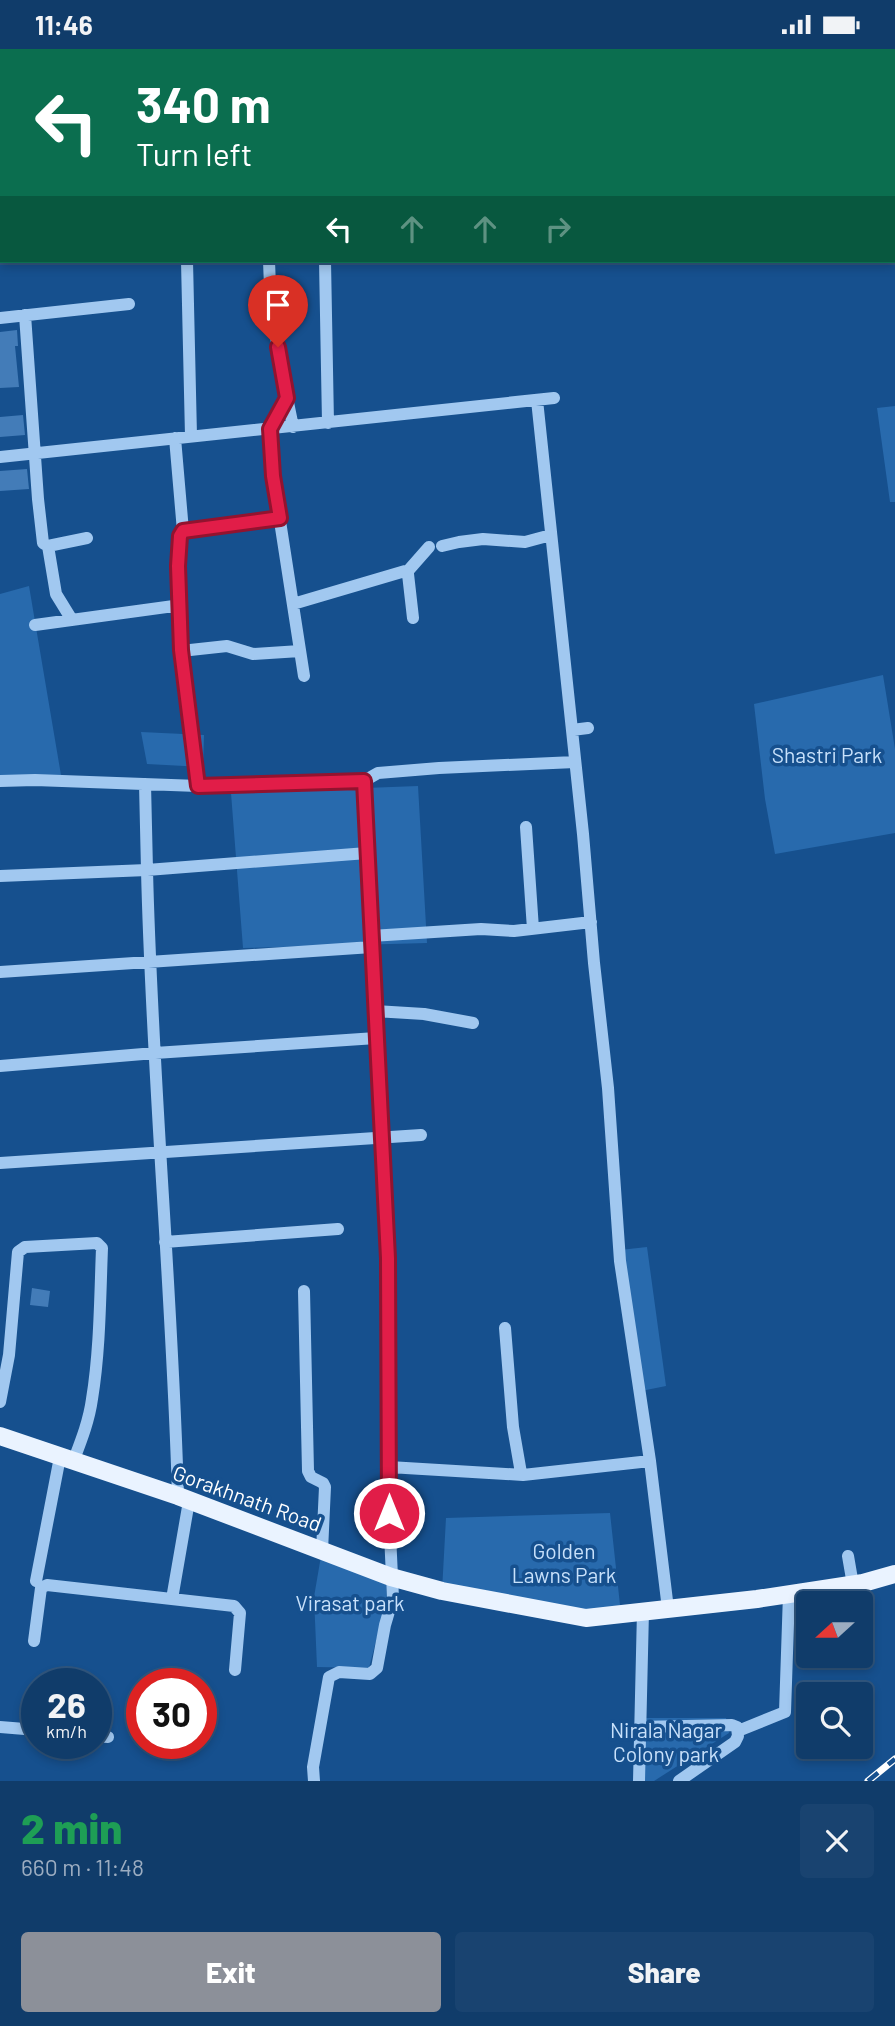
<!DOCTYPE html>
<html lang="en">
<head>
<meta charset="utf-8">
<style>
  body { margin:0; font-family:Barlow,sans-serif; background:#194370; color:#f1f3f6; height:100vh; display:flex; flex-direction:column; font-size:26px; white-space:nowrap }
  * { box-sizing:border-box; margin:0 }
  p { font-size:23px; color:#9cadc1 }
  .icon { flex:none; width:38px; height:38px; fill:none; stroke:currentColor; stroke-width:2; stroke-linecap:round; stroke-linejoin:round }
  .map { position:relative; height:1732px; overflow:hidden }
  .drawer { display:flex; flex-direction:column; background:#103c6a; flex:1 }
  .drawer>* { flex:none }
  .hud { position:absolute; left:0px; top:0px; width:896px; height:214px; box-shadow:0 4px 10px #0003,0 0 0 2px #30567e; background:#0b6e4f; color:#fff; overflow:hidden }
  .needle { width:46px; rotate:249deg }
  .controls { position:absolute; left:796px; top:1542px; display:grid; gap:14px }
  .controls a { display:grid; place-items:center; width:77px; height:77px; border-radius:7px; background:#103c6a; box-shadow:0 4px 10px #0003,0 0 0 2px #30567e; font-size:35px }
  .speed { position:absolute; left:21px; top:1619px; display:flex; gap:14px; font-size:35px; font-weight:700; text-align:center }
  .speed>* { display:grid; place-content:center; width:91px; height:91px; border-radius:50%; background:#103c6a; box-shadow:0 4px 10px #0003,0 0 0 2px #30567e; line-height:1 }
  .speed small { font-size:18px; font-weight:400 }
  .speed .limit { border:10px solid #d22; background:#fff; color:#111 }
  .pin { position:absolute; display:grid; place-items:center; width:60px; height:60px; color:#fff; margin:-72px -30px; border-radius:50% 50% 50% 0; rotate:-45deg; box-shadow:0 0 7px #0007 }
  .pin .icon { rotate:45deg }
  .me { position:absolute; width:77px; margin:-38px; rotate:0deg; stroke-linejoin:round; filter:drop-shadow(0 0 5px #0008) }
  .turn { display:flex; align-items:center; gap:24px; height:147px; padding:0 21px; font-size:32px }
  .turn .icon { width:91px; height:91px; stroke-width:2.5 }
  .turn b { display:block; font-size:49px; line-height:60px }
  .lanes { display:flex; align-items:center; height:66px; padding:0 21px; background:#0003; justify-content:center; gap:35px; direction:ltr }
  .lanes .off { opacity:.35 }
  .round { display:grid; place-items:center; flex:none; width:74px; height:74px; border-radius:7px; background:#194370 }
  .head { display:flex; align-items:center; justify-content:space-between; height:119px; padding:0 21px }
  h1 { font-size:42px; font-weight:800; line-height:52px; color:#1e9e55 }
  .button { display:flex; gap:14px; margin-top:auto; padding:14px 21px }
  .button a { flex:1; height:80px; border-radius:7px; background:#8c9099; color:#fff; font-size:28px; font-weight:800; line-height:80px; text-align:center }
  .button a+a { background:#194370; color:#f1f3f6 }
  .status { display:flex; justify-content:space-between; align-items:center; height:49px; padding:0 35px; background:#103c6a; direction:ltr }
  .status svg { height:19px; fill:currentColor }
  .map>svg:first-child { display:block }
  .green { fill:#286aad }
  .building { fill:#437cb8 }
  .lines { fill:none; stroke-linecap:round; stroke-linejoin:round }
  .minor { stroke:#a1c8f0; stroke-width:12 }
  .major { stroke:#eaf3ff; stroke-width:18 }
  .rail-casing { stroke:#fff; stroke-width:7 }
  .rail { stroke:#16508e; stroke-width:4.5; stroke-dasharray:13; stroke-linecap:butt }
  .route-casing { stroke:#92132f; stroke-width:18 }
  .route { stroke:#e11d48; stroke-width:12 }
  .labels { text-anchor:middle; stroke-width:7; stroke-linejoin:round; paint-order:stroke }
  .park-label { font-size:21px; fill:#c8e1fb; stroke:#16508e }
  .street-label { font-size:21px; fill:#fff; stroke:#16508e }
</style>
</head>
<body>
<div class="status"><b>11:46</b><svg viewBox="0 0 49 12"><path d="M0 12V9h3v3zM5 12V6h3v6zM10 12V3h3v9zM15 12V0h3v12zM26 1h20v11H26zM47 4h2v5h-2z"/></svg></div>
<div class="map">
<svg width="895" height="1732" viewBox="0 0 895 1732">
  <rect width="100%" height="100%" fill="#16508e"/>
  <path class="green" d="M895 357V453H890L877 359Z
    M29 537 62 732 0 733V545Z
    M883 626 895 700V784L775 805 765 750 754 655Z
    M141 683 204 686 203 718 147 715Z
    M418 737 427 894 243 899 231 744Z
    M647 1198 666 1337 641 1342 620 1201Z
    M610 1464 621 1565 442 1542 446 1469Z
    M321 1507 386 1531 387 1549 369 1619 317 1618 314 1548Z
    M641 1669H726L729 1684 654 1732H639Z"/>
  <path class="building" d="M17 281 18 297H15L19 338 0 339V283Z
    M23 366 25 386 0 388V368Z
    M27 420 29 440 0 442V422Z
    M32 1239 50 1242 48 1258 30 1256Z"/>
  <g class="lines">
    <path class="minor" d="M176 0V2
      M280 0V2
      M127 2 136 0
      M0 68H2
      M0 164H2
      M187 212 191 387
      M269 212C270 267 282 324 293 378
      M325 212 328 374
      M25 266 38 450 43 494 48 497 87 489
      M0 269 129 255
      M287 349 270 380 273 427 304 627
      M537 351 583 785 594 914 608 1039 620 1212 650 1412 668 1560
      M175 389 183 482
      M0 408 554 349
      M280 469 183 482C175 495 181 581 181 602L227 597 253 605 300 602
      M48 497 56 545 72 571
      M442 497 459 493 483 490 525 493 551 486
      M407 523 429 498
      M293 555 405 522 408 525 413 569
      M35 576 181 556
      M181 602 198 737
      M572 681 588 679
      M0 732 35 731 198 737 364 732 378 724 439 719 575 713
      M145 735 147 821 367 804
      M526 778 533 880
      M0 827 147 821C152 1030 172 1238 178 1447
      M371 887 481 880 514 882 591 873
      M0 923 372 898
      M375 962 424 965 473 974
      M0 1017 155 1004 376 989
      M0 1114 421 1086
      M165 1193 338 1180
      M304 1242 308 1422 311 1428 323 1434 325 1438 322 1502
      M505 1279 513 1378 521 1424 523 1426 650 1412
      M0 1353 9 1306 18 1203 25 1198 97 1194 102 1199C100 1249 100 1301 92 1350 89 1372 81 1392 73 1413
      M389 1418 523 1426
      M848 1507 853 1536
      M36 1532 60 1408
      M172 1550 189 1452
      M34 1592 41 1539 47 1536 234 1557 240 1564 235 1621
      M0 1678 37 1681
      M640 1678 732 1676 737 1678 738 1687 735 1693 679 1732
      M738 1682 785 1663 789 1545
      M96 1687 108 1688
      M314 1732 313 1718 329 1628 339 1623 370 1625 377 1619 385 1576 393 1549 389 1464 388 1209 364 732
      M639 1732 643 1562"/>
    <path class="major" d="M0 1387 178 1447 391 1528 442 1542 586 1569 757 1550 863 1534 895 1525"/>
    <defs>
      <path id="rail" d="M868 1732 895 1710"/>
    </defs>
    <use href="#rail" class="rail-casing"/>
    <use href="#rail" class="rail"/>
  </g>
  <g class="lines">
    <defs>
      <path id="route" d="M278 298 287 349 270 380 273 427 280 469 183 482 180 487 178 517 181 601 198 737 364 732 388 1209 389 1464"/>
    </defs>
    <use href="#route" class="route-casing"/>
    <use href="#route" class="route"/>
  </g>
  <g class="labels">
    <g class="park-label">
      <text x="827" y="714">Shastri Park</text>
      <text x="564" y="1510">Golden<tspan x="564" dy="24">Lawns Park</tspan></text>
      <text x="350" y="1562">Virasat park</text>
      <text x="666" y="1689">Nirala Nagar<tspan x="666" dy="24">Colony park</tspan></text>
    </g>
    <g class="street-label">
      <text transform="translate(247 1450) rotate(20)" y="7">Gorakhnath Road</text>
    </g>
  </g>
</svg>
<div class="controls">
<a><svg class="needle" viewBox="-14 -14 28 28"><path d="M0-13l5 13h-10z" fill="#e53935"/><path d="M0 13l5-13h-10z" fill="#9cadc1"/></svg></a>
<a><svg class="icon" aria-label="search" viewBox="0 0 24 24"><circle cx="10" cy="10" r="6"/><path d="M15 15l6 6"/></svg></a>
</div>
<div class="speed"><div>26<small>km/h</small></div><div class="limit">30</div></div>
<div class="pin" style="left:278px;top:298px;background:#d93025"><svg class="icon" aria-label="arrive" viewBox="0 0 24 24"><path d="M6 21V4h12l-3 4 3 4H6"/></svg></div>
<svg class="me" style="left:389px;top:1464px" viewBox="-20 -20 40 40"><circle r="17" fill="#e11d48" stroke="#fff" stroke-width="3"/><path d="M0-11L8 9 0 5-8 9z" fill="#fff"/></svg>
<div class="hud">
<div class="turn"><svg class="icon" aria-label="left" viewBox="0 0 24 24"><path d="M17 20v-9H6M10 6l-5 5 5 5"/></svg><div><b>340 m</b>Turn left</div></div>
<div class="lanes"><svg class="icon" aria-label="left" viewBox="0 0 24 24"><path d="M17 20v-9H6M10 6l-5 5 5 5"/></svg><svg class="icon off" aria-label="ahead" viewBox="0 0 24 24"><path d="M12 20V5M6 11l6-6 6 6"/></svg><svg class="icon off" aria-label="ahead" viewBox="0 0 24 24"><path d="M12 20V5M6 11l6-6 6 6"/></svg><svg class="icon off" aria-label="right" viewBox="0 0 24 24"><path d="M7 20v-9h11M14 6l5 5-5 5"/></svg></div>
</div>
</div>
<section class="drawer">
<div class="head"><div><h1>2 min</h1><p>660 m · 11:48</p></div><a class="round"><svg class="icon" aria-label="close" viewBox="0 0 24 24"><path d="M6 6l12 12M18 6L6 18"/></svg></a></div>
<div class="button"><a>Exit</a><a>Share</a></div>
</section>
</body>
</html>
